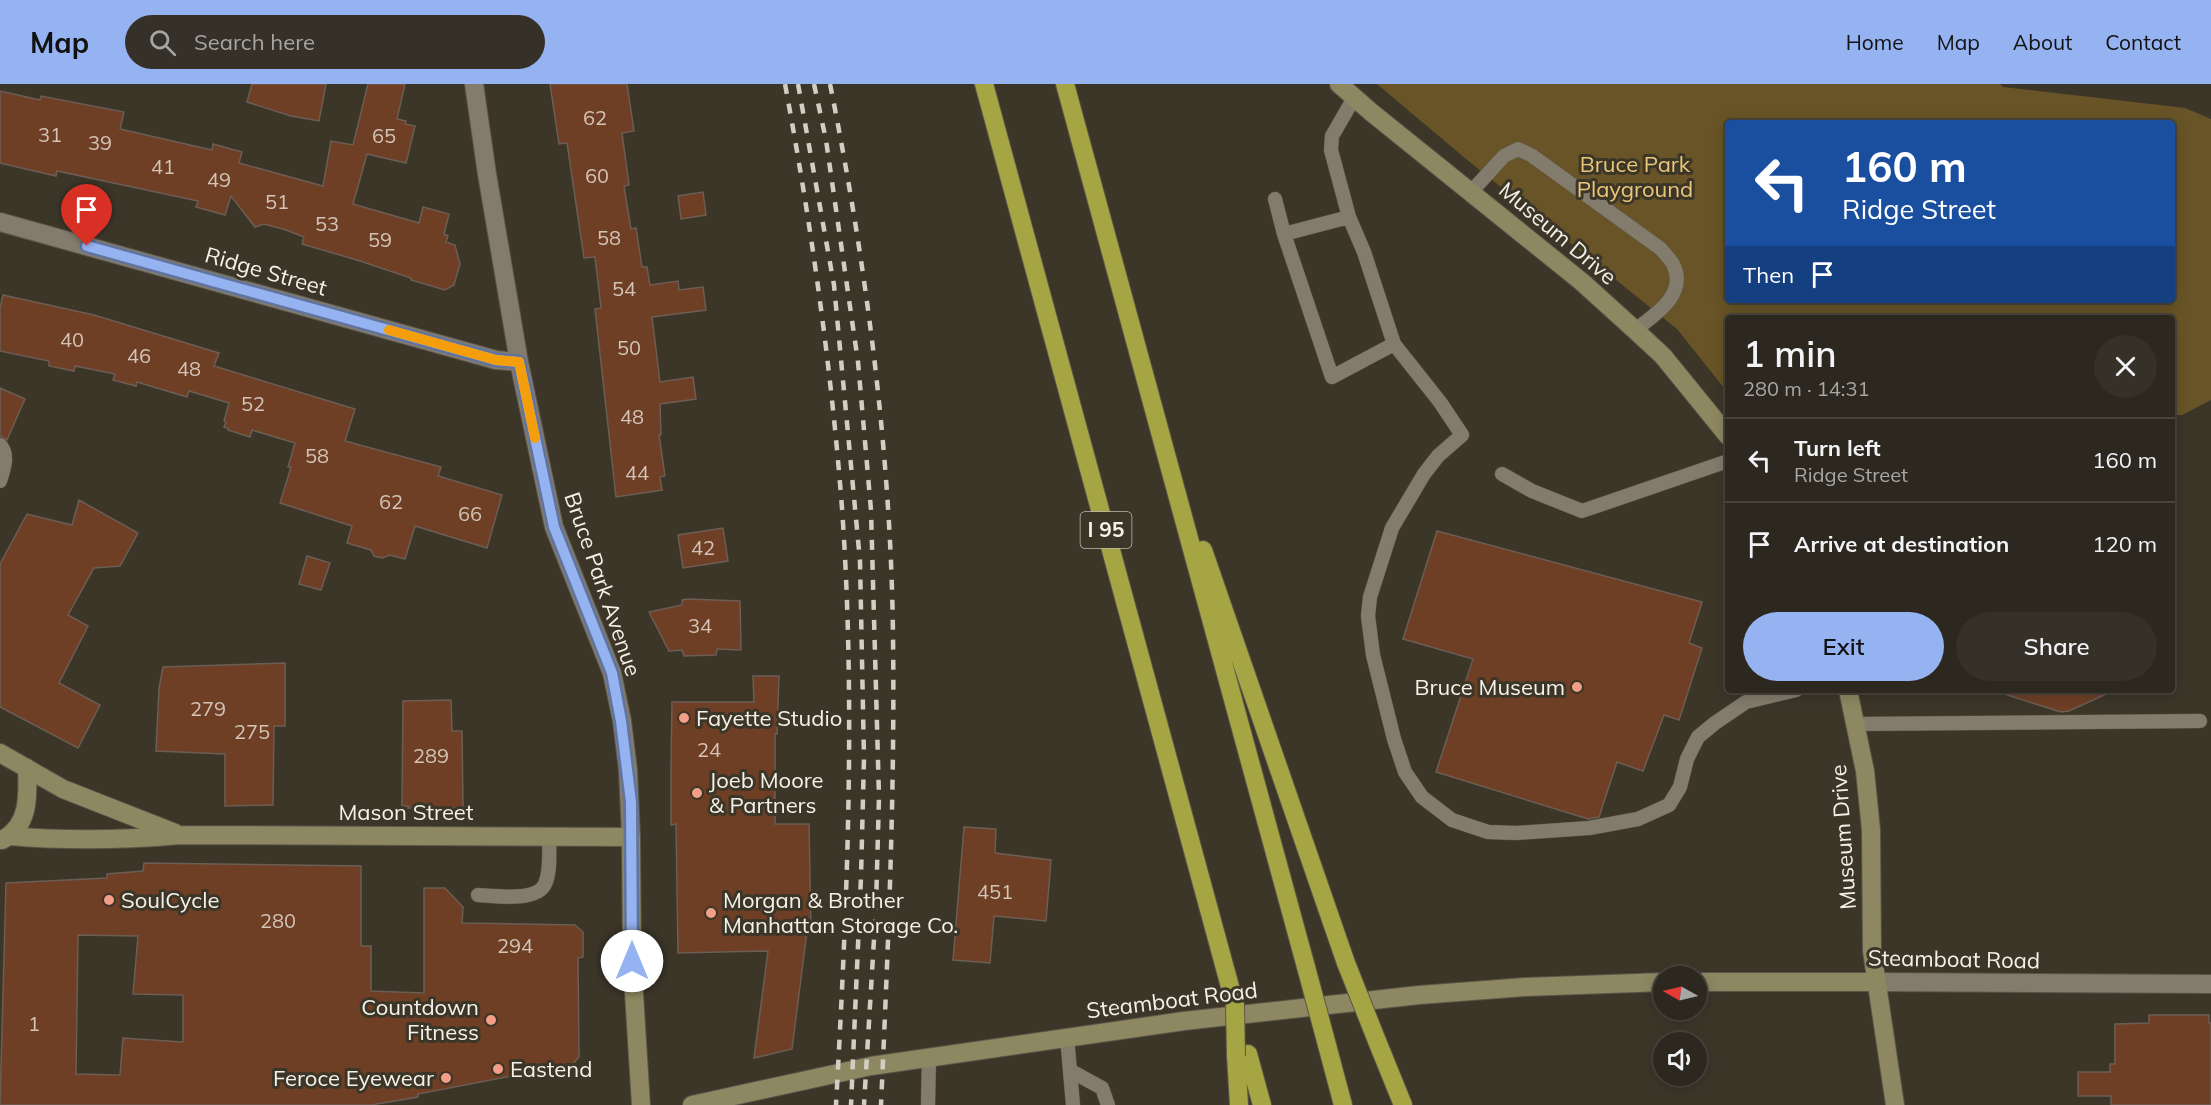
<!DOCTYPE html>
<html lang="en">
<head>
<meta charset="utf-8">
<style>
  body { margin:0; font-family:Mulish,sans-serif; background:#353028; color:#f1f3f6; height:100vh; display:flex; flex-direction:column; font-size:22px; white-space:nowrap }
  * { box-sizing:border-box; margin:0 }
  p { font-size:20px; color:#a7a6a4 }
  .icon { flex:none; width:33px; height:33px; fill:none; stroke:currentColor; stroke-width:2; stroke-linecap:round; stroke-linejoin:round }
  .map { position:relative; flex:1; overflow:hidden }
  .details { position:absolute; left:1725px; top:231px; width:450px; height:378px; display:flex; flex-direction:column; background:#2d281f; border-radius:6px; box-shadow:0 3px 15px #0003,0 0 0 2px #48443d }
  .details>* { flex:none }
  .hud { position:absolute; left:1725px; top:36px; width:450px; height:183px; border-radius:6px; box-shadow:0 3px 15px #0003,0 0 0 2px #48443d; background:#1a4fa0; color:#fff; overflow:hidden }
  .needle { width:39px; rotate:278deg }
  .tools { position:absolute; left:1653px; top:882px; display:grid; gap:12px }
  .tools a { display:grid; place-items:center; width:54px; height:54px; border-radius:50%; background:#2d281f; box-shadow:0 3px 15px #0003,0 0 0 2px #48443d; font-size:30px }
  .pin { position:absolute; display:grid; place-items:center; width:51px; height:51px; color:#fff; margin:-62px -26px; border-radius:50% 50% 50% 0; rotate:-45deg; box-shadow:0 0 6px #0007 }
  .pin .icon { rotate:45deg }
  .me { position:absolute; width:66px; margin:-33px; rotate:0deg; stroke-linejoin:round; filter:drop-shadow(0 0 4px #0008) }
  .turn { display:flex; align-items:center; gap:21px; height:126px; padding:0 18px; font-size:27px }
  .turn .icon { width:78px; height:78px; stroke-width:2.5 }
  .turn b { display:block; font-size:42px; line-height:51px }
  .then { display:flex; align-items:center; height:57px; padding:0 18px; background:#0003; gap:12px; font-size:22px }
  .round { display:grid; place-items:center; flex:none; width:63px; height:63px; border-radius:32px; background:#353028 }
  .overview { display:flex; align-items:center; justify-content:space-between; height:102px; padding:0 18px }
  h1 { font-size:36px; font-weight:600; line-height:45px }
  .action { display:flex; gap:12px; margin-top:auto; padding:12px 18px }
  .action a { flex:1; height:69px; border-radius:36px; background:#95b2f1; color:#111; font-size:24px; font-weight:600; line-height:69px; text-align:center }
  .action a+a { background:#353028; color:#f1f3f6 }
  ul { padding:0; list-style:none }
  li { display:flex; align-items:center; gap:18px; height:84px; padding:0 18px; border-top:2px solid #48443d }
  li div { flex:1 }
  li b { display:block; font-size:22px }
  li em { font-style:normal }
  header { display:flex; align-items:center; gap:36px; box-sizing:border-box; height:84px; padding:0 30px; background:#95b2f1; color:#111 }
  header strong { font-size:28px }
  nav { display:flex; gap:33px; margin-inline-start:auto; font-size:21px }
  .search { width:420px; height:54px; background:#353028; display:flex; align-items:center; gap:15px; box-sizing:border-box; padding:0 21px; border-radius:33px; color:#a7a6a4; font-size:22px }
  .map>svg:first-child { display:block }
  .green { fill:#685426; fill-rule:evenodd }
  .building { fill:#6e3f25; stroke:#6c5d55; stroke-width:1.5; fill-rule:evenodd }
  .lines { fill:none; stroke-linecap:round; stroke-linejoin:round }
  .lane-casing { stroke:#5a5449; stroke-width:15 }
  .street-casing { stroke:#5a5449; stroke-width:20 }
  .secondary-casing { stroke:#5a5449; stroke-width:20 }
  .highway-casing { stroke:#5a5449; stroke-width:20 }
  .lane { stroke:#837c6d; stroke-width:14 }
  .street { stroke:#837c6d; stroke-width:18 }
  .secondary { stroke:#8d8861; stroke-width:18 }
  .highway { stroke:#a5a544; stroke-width:18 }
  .rail { stroke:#d2cec4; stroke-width:4.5; stroke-dasharray:10 10; stroke-linecap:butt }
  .highway-bridge-casing { stroke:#5a5449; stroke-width:20; stroke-linecap:butt }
  .highway-bridge { stroke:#a5a544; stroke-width:18 }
  .route-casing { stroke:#61749d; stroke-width:15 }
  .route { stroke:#95b2f1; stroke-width:10 }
  .slow { stroke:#f59e0b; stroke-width:10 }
  .poi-dot { fill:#f49e87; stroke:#3c3629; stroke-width:2 }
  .labels { text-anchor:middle; stroke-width:6; stroke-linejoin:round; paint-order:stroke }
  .number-label { font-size:20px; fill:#d3c4b7 }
  .shield { fill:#3c3629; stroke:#beb9af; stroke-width:1.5 }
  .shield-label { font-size:21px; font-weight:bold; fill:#f5f1e8 }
  .park-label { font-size:22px; fill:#eac677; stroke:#3c3629 }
  .street-label { font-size:22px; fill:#f5f1e8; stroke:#3c3629 }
  .poi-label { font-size:22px; fill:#f5f1e8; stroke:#3c3629; text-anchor:start }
</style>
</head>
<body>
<header>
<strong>Map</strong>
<div class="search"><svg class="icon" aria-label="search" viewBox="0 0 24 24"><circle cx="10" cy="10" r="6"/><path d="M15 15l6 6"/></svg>Search here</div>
<nav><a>Home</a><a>Map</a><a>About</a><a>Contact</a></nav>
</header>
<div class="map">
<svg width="2211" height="1021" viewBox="0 0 2211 1021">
  <rect width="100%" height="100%" fill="#3c3629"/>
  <path class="green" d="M1377 0H2000L2003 3 2185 24 2211 35V316L2182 331H2172V234H1728V309L1677 245 1466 75ZM1728 39H2172V216H1728Z"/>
  <path class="building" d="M252 0H326L319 37 291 32 247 18Z
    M368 0H405L397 35 406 37 405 40 415 42 406 79 367 70 353 120 419 139 423 123 449 130 444 150 448 152 446 158 455 161 460 180 454 201 445 206 411 196V194L357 176 302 160 304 153 286 146 264 140 255 143 231 112 225 131 196 123 198 117 57 87 56 92 0 79V7L40 16 41 12 124 28 120 45 212 66 213 60 242 68 239 79 323 102 331 57 353 61Z
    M550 0H627L634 47 622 49 629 101 624 102 631 145 636 144 642 183H647L650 201 678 197 679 206 703 203 706 226 652 233 660 298 693 293 696 315 660 320 661 351H659L665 392 660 393 662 406 616 413 595 225 601 224 595 173 584 174 567 59 559 60Z
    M703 108 706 131 681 135 678 112Z
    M3 211 94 231 219 269 214 282 355 325 345 357 441 383 438 392 502 411 487 464 415 442 405 475 390 471 382 474 374 472 371 466 347 459 352 442 280 419 291 383H288L295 359 252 346 250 353 228 346V344L224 343 226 338 224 337 229 319 189 307 187 313 137 298 136 302 113 296 115 290 75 282 74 287 49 282V277L0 267V224Z
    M0 304 25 315 7 356 0 352Z
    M79 416 138 449 120 482 94 484 68 531 88 542 59 599 100 621 78 664 0 623V480L27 430 72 441Z
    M723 444 728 477 683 484 678 451Z
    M1437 447 1702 518 1689 559 1702 564 1679 636 1664 631 1643 687 1617 678 1599 733 1588 735 1436 688 1473 575 1403 555Z
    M307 472 330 479 321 506 299 500Z
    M688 515 740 517 741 566 717 565 716 571 684 572 682 566 669 567 649 528 682 521V516Z
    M285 579V642H274L273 721 225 722V670L156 667 159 604 163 583Z
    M753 592H779L777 650H775V740H809L811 847H807L792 965 754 974 768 867 678 869 676 740 671 741V681L672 618H754Z
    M2008 606H2115L2069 627 2061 628 2007 611Z
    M451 616 452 647H462L463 724H408V722H402L403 617Z
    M964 743 996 745 995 769 1051 776 1046 837 994 832 990 879 953 876Z
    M144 779 361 782V862H371V907L424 909V804H445L463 823 462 839 575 841 583 848V873L578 874 579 973 573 980 418 1010V1013L371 1021H0L6 799 107 794V790L143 787ZM78 851 138 852 133 910 183 911V958L123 954 120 991 76 990Z
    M2149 931H2209V939H2211V1021H2111V1012H2078V988H2110V980H2115V940L2149 939Z"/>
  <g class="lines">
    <defs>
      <path id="lane" d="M1354 14 1332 52 1331 66 1349 133 1364 168 1394 260 1440 318 1462 351 1438 372 1424 390 1392 444 1370 513 1368 532 1373 571 1394 655 1405 688 1422 713 1452 736 1488 748 1516 749 1589 744 1638 735 1669 721 1680 703 1687 675 1698 653 1715 639 1746 618 1796 606
        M1471 108 1504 72 1518 65 1531 71 1661 165C1665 170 1670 175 1673 180 1688 210 1656 230 1635 246
        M1275 115 1284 150 1332 293 1394 260
        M1284 150 1349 133
        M0 361C9 370 4 385 0 397
        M1502 390 1532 407 1582 427 1728 377
        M1856 640 2200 637
        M478 811C495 812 537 818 545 800 551 787 549 767 549 752
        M1067 953 1073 1021
        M1071 987 1102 1004 1108 1021
        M928 1021 929 974"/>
      <path id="street" d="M474 0 487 90 519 278 554 443 612 589 622 637 628 686 631 753
        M0 138 496 276 519 278
        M1877 898 2211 900"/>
      <path id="secondary" d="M1339 0 1371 28 1582 198 1635 246 1663 272 1728 352
        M1848 606 1865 687 1871 746 1872 867 1895 1021
        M0 669 63 705 175 749
        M10 752C66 757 123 756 180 751L631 753 632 877 641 1021
        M2 756C30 742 28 711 27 684
        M1696 898H1877
        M692 1021 871 982 1184 937 1419 911 1525 903 1664 898"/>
      <path id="highway" d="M984 0 1235 921
        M1065 0 1306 883
        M1203 466 1346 879
        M1377 957 1403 1021
        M1327 961 1343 1021
        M1248 970 1262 1021
        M1236 972 1239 1021"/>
    </defs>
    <use href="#lane" class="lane-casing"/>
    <use href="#street" class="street-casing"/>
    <use href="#secondary" class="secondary-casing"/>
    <use href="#highway" class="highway-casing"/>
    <use href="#lane" class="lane"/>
    <use href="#street" class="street"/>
    <use href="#secondary" class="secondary"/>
    <use href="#highway" class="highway"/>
    <path class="rail" d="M785 0C811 140 831 281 842 424 856 623 847 822 836 1021
      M798 0 834 201 860 477 864 674 861 793 851 1021
      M814 0 826 56 858 278 871 426 879 713 876 822 864 1021
      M830 0C866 179 891 370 893 552 895 709 888 865 881 1021"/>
    <defs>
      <path id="highway-bridge" d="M1346 879 1377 957
        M1306 883 1327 961
        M1235 921 1236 972"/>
    </defs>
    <use href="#highway-bridge" class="highway-bridge-casing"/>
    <use href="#highway-bridge" class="highway-bridge"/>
  </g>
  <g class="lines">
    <defs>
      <path id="route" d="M87 162 496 276 519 278 554 443 612 589 621 637 631 718 632 877"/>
    </defs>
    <use href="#route" class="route-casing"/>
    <use href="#route" class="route"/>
    <path class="slow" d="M389 246 496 276 519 278 535 354"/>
  </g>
  <g class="poi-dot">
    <circle cx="1577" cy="603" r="6"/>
    <circle cx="684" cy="634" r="6"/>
    <circle cx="697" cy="709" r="6"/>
    <circle cx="109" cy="816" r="6"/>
    <circle cx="711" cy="829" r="6"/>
    <circle cx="491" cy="936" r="6"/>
    <circle cx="498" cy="985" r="6"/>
    <circle cx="446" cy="994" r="6"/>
  </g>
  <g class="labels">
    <g class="number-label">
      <text x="595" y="41">62</text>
      <text x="50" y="58">31</text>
      <text x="384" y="59">65</text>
      <text x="100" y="66">39</text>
      <text x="163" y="90">41</text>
      <text x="597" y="99">60</text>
      <text x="219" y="103">49</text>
      <text x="277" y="125">51</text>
      <text x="327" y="147">53</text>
      <text x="609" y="161">58</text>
      <text x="380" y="163">59</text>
      <text x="624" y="212">54</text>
      <text x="72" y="263">40</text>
      <text x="629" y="271">50</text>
      <text x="139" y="279">46</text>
      <text x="189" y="292">48</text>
      <text x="253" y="327">52</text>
      <text x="632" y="340">48</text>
      <text x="317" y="379">58</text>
      <text x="637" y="396">44</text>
      <text x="391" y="425">62</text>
      <text x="470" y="437">66</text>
      <text x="703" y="471">42</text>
      <text x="700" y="549">34</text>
      <text x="208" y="632">279</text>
      <text x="252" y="655">275</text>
      <text x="709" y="673">24</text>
      <text x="431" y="679">289</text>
      <text x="995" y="815">451</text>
      <text x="278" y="844">280</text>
      <text x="515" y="869">294</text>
      <text x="34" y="947">1</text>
    </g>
    <rect class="shield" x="1080.5" y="428" width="51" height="36" rx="4.5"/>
    <g class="shield-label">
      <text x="1106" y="453">I 95</text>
    </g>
    <g class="park-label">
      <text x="1635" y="88">Bruce Park<tspan x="1635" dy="25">Playground</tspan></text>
    </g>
    <g class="street-label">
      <text transform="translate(1558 149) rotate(40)" y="8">Museum Drive</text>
      <text transform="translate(266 187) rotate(16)" y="8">Ridge Street</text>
      <text transform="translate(603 500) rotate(71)" y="8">Bruce Park Avenue</text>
      <text x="406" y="736">Mason Street</text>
      <text transform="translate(1843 753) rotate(-94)" y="8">Museum Drive</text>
      <text transform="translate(1954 875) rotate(1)" y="8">Steamboat Road</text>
      <text transform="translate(1172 916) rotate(-7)" y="8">Steamboat Road</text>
    </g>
    <g class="poi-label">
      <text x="1565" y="611" text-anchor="end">Bruce Museum</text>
      <text x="696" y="642">Fayette Studio</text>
      <text x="709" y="704">Joeb Moore<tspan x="709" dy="25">&amp; Partners</tspan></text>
      <text x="121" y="824">SoulCycle</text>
      <text x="723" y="824">Morgan &amp; Brother<tspan x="723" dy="25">Manhattan Storage Co.</tspan></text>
      <text x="479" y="931" text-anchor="end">Countdown<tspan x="479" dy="25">Fitness</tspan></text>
      <text x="510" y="993">Eastend</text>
      <text x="434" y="1002" text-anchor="end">Feroce Eyewear</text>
    </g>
  </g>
</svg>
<div class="tools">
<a><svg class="needle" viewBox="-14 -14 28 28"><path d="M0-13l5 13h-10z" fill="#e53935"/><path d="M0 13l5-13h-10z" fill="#a7a6a4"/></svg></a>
<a><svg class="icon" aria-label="sound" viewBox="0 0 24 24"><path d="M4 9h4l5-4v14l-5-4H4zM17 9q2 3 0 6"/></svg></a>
</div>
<div class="pin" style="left:87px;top:162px;background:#d93025"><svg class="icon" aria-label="arrive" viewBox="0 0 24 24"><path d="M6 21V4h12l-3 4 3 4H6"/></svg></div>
<svg class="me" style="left:632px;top:877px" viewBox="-20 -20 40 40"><circle r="19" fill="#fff"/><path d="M0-13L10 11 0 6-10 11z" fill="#95b2f1"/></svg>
<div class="hud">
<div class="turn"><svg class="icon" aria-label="left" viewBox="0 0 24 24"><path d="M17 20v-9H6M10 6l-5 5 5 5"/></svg><div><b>160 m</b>Ridge Street</div></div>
<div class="then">Then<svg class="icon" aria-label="arrive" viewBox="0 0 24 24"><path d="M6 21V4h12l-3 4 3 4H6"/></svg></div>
</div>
<section class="details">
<div class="overview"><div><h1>1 min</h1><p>280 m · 14:31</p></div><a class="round"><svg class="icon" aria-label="close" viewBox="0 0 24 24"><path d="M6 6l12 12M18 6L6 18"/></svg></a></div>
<ul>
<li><svg class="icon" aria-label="left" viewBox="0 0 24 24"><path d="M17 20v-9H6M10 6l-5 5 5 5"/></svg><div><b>Turn left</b><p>Ridge Street</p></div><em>160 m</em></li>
<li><svg class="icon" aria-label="arrive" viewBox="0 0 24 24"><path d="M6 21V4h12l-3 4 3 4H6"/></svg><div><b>Arrive at destination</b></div><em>120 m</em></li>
</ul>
<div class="action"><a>Exit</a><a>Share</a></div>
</section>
</div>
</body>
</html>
